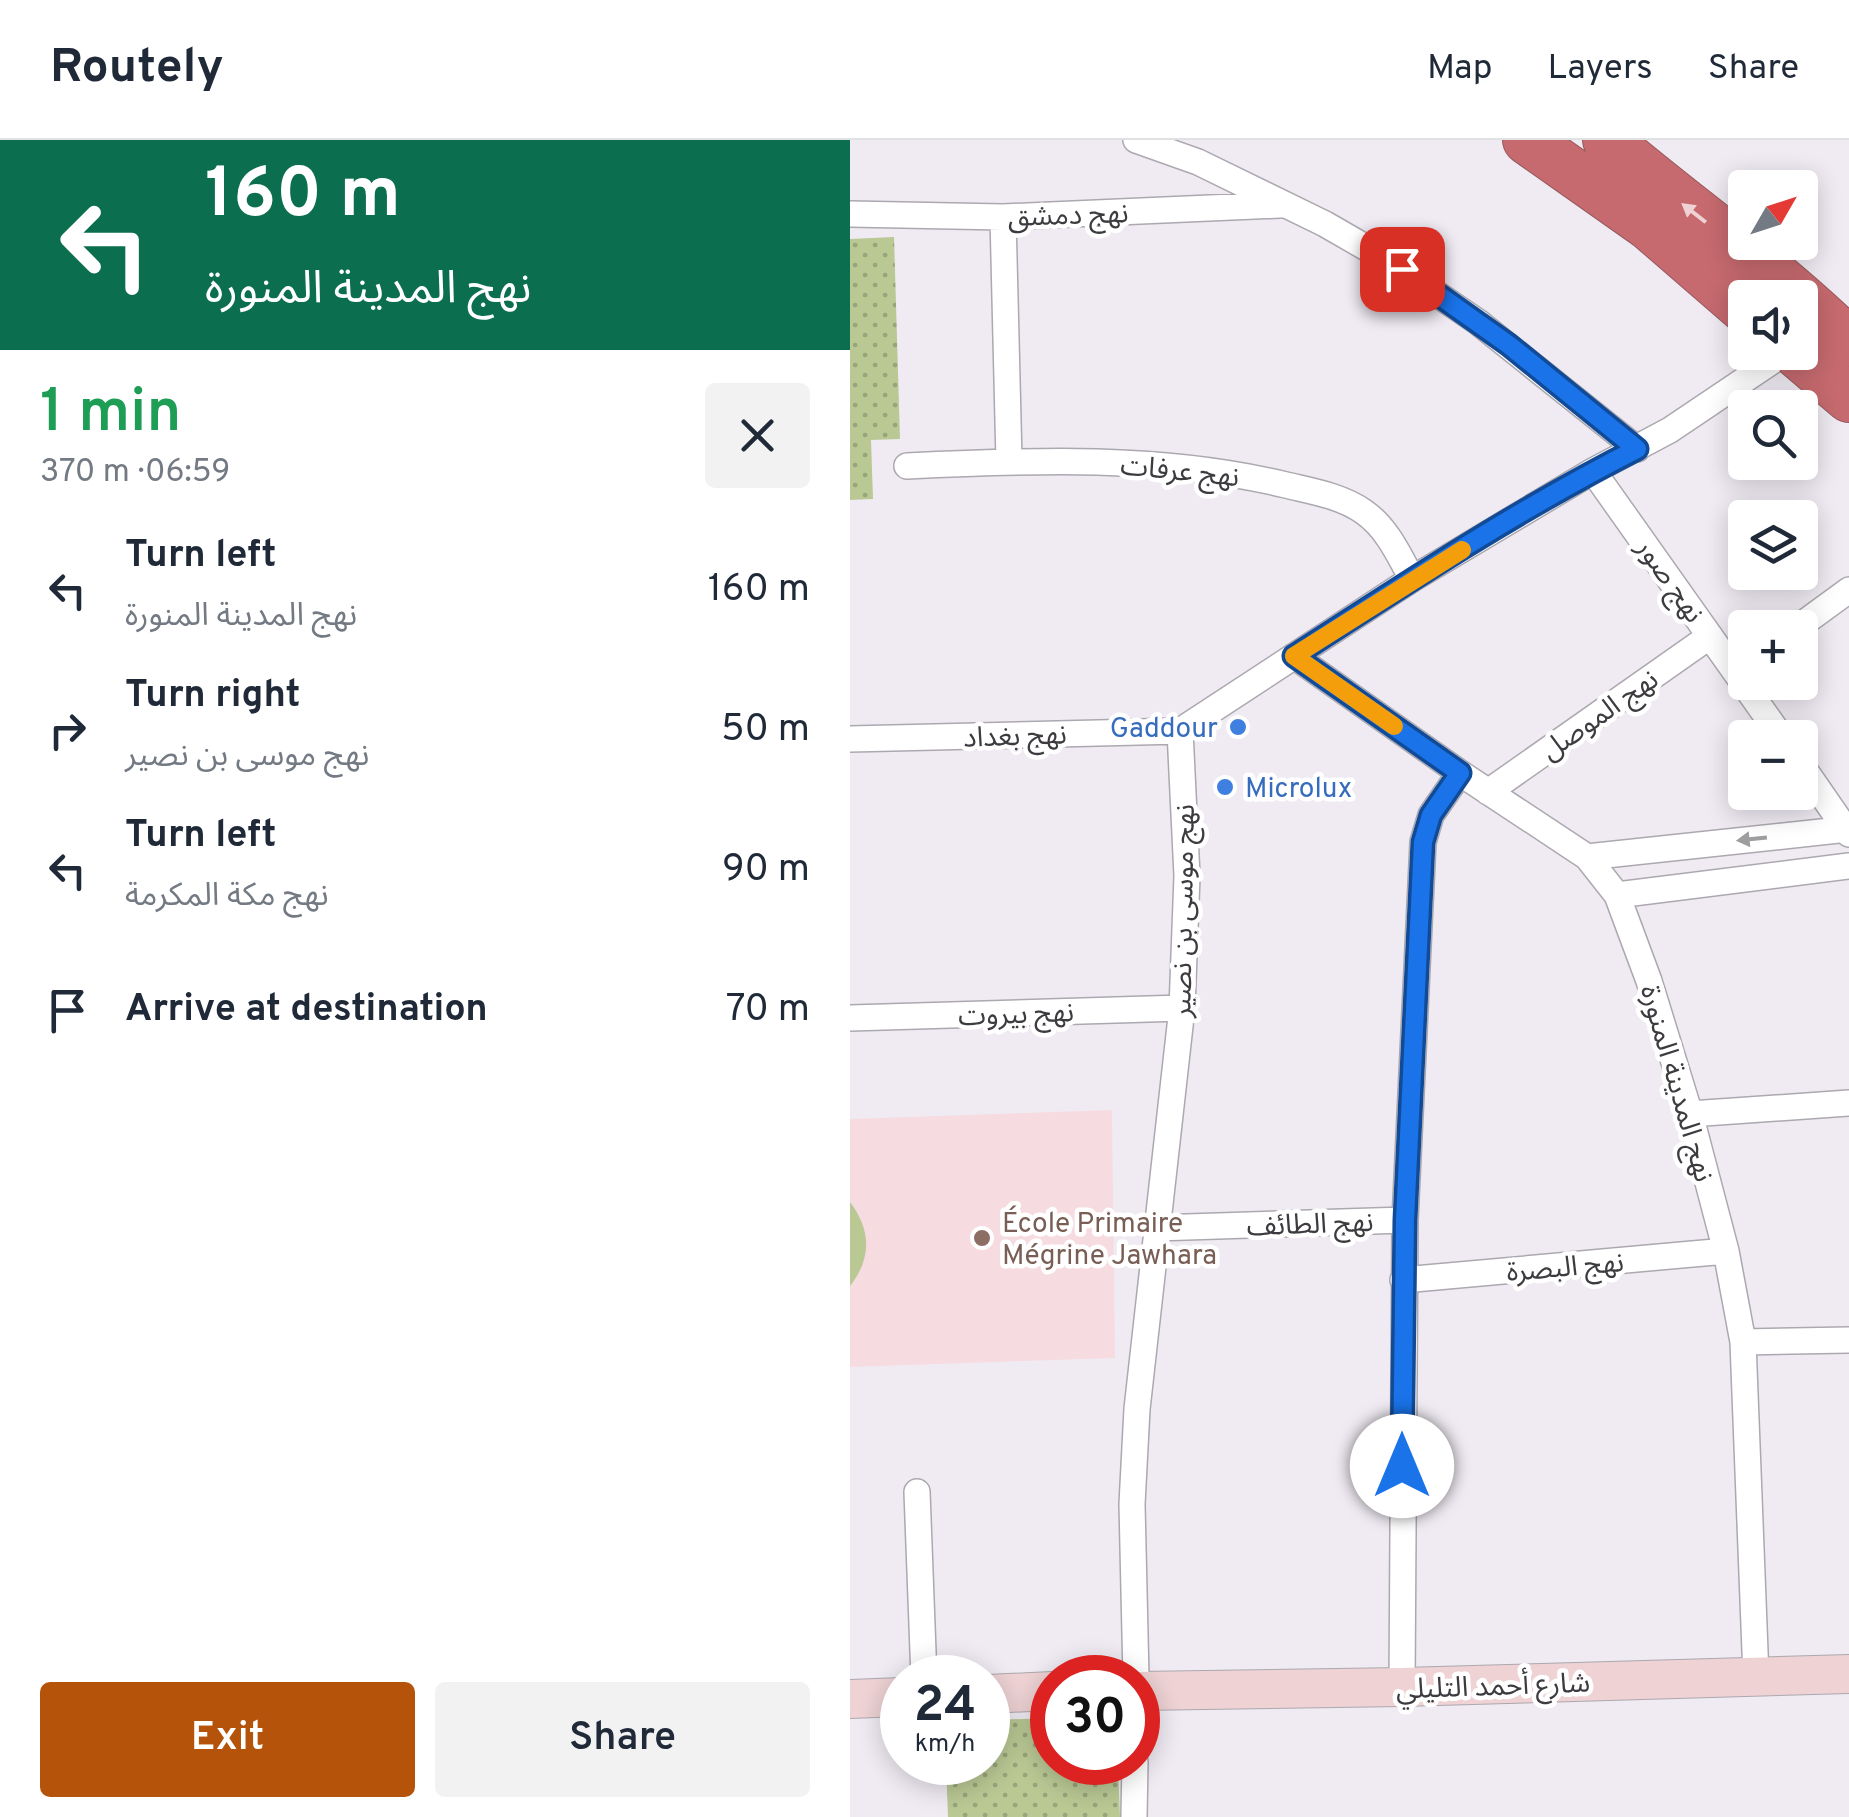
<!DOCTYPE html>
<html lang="en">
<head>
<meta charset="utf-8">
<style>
  body { margin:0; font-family:Overpass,"Noto Sans Arabic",sans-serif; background:#f2f2f3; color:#1f2937; height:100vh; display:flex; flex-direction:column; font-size:38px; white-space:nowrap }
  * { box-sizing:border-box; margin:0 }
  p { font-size:32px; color:#747a83 }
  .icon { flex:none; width:55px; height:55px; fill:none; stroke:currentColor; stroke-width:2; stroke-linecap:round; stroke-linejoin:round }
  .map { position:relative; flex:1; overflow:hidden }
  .details { display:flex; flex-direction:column; background:#fff; width:850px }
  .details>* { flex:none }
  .top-card { background:#0b6e4f; color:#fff; overflow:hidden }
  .needle { width:65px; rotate:51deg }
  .tools { position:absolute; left:878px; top:30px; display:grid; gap:20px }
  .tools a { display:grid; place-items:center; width:90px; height:90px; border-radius:10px; background:#fff; box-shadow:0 5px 25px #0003; font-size:50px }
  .speed { position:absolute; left:30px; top:1515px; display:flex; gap:20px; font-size:50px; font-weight:700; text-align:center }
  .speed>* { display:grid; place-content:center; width:130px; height:130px; border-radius:50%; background:#fff; box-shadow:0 5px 25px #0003; line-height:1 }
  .speed small { font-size:25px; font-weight:400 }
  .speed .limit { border:15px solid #d22; background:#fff; color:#111 }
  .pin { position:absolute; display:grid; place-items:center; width:85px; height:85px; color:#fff; margin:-42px; border-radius:20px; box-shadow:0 5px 15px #0006 }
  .me { position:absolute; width:110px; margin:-55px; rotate:0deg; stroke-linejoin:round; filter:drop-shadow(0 0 8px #0008) }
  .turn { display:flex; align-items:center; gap:35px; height:210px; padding:0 40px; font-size:45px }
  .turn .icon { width:130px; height:130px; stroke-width:2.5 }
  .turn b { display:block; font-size:70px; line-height:85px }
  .round { display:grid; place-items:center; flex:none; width:105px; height:105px; border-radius:10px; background:#f2f2f3 }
  .summary { display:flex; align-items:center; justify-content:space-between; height:170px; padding:0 40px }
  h1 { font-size:60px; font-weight:600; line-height:75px; color:#1e9e55 }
  .button { display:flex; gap:20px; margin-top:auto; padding:20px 40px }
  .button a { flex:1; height:115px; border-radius:10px; background:#b45309; color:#fff; font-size:40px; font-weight:600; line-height:115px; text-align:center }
  .button a+a { background:#f2f2f3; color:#1f2937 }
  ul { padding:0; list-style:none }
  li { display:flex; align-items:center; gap:30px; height:140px; padding:0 40px }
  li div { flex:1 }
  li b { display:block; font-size:38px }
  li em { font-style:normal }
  header { display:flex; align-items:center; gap:60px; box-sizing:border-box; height:140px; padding:0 50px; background:#fff; border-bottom:2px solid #e0e1e3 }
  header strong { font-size:48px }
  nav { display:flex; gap:55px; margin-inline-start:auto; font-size:35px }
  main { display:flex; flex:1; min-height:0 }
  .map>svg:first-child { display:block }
  .education { fill:#f6dce1 }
  .park { fill:url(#park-dots) }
  .pitch { fill:#bac894 }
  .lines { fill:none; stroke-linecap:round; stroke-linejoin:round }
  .street-casing { stroke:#aca8af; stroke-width:28 }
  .secondary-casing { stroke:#aca8af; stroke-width:40 }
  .highway-casing { stroke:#965a5e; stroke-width:50 }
  .street { stroke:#fff; stroke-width:25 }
  .secondary { stroke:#eed2d4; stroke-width:38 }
  .highway { stroke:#c66a6f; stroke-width:48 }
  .oneway { fill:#eed2d4 }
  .oneway2 { fill:#9e9d9f }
  .route-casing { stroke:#114b97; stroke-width:25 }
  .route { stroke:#1a73e8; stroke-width:18 }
  .slow { stroke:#f59e0b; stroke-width:18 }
  .shop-dot { fill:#3f7fe0; stroke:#fff; stroke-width:4 }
  .education-dot { fill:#8d6e63; stroke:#fff; stroke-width:4 }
  .labels { text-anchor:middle; stroke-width:9; stroke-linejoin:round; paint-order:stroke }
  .street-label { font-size:28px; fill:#3d3b3f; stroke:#fff }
  .shop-label { font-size:28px; fill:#366cbe; stroke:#fff; text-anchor:end }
  .education-label { font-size:28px; fill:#785e54; stroke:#fff; text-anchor:start }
</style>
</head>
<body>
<header>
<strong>Routely</strong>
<nav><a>Map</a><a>Layers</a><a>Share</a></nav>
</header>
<main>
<section class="details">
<div class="top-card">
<div class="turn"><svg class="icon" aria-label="left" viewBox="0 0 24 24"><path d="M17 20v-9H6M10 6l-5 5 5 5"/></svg><div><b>160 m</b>نهج المدينة المنورة</div></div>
</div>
<div class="summary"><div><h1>1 min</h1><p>370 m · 06:59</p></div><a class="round"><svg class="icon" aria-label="close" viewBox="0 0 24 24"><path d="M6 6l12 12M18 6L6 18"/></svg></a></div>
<ul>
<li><svg class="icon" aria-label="left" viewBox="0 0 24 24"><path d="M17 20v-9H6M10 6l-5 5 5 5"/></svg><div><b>Turn left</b><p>نهج المدينة المنورة</p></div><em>160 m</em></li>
<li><svg class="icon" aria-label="right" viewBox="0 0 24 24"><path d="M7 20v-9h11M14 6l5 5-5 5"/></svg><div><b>Turn right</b><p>نهج موسى بن نصير</p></div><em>50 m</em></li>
<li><svg class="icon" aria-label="left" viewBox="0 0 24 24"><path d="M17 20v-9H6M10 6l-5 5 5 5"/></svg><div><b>Turn left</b><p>نهج مكة المكرمة</p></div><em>90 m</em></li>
<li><svg class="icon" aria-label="arrive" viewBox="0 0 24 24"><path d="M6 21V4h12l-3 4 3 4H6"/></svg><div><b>Arrive at destination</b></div><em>70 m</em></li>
</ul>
<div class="button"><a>Exit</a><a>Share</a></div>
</section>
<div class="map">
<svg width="999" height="1677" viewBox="0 0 999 1677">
  <defs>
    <pattern id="park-dots" width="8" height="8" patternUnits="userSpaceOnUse" patternTransform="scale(2.5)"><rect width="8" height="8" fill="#bac894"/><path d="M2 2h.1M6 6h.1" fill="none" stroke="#98a47a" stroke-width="1.8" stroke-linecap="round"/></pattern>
  </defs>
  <rect width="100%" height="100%" fill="#f0ebf3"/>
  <path class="education" d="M262 970 265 1218 0 1227V979Z"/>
  <path class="park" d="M44 97 50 299 21 300 23 359 0 360V99Z
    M202 1578V1622L268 1623 270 1677H98L96 1623 138 1622V1580Z"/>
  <path class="pitch" d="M0 1062C21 1090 22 1118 0 1146Z"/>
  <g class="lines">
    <defs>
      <path id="street" d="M286 0 348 22 475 84 534 118 628 182 787 309
        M0 74 153 77 430 65
        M153 77 159 321
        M57 326C183 320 312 315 436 345 461 351 492 356 514 372 537 388 549 415 562 439
        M743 331 932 598
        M947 488 999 450
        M444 516 610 633 737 717 767 755 799 841 840 974 876 1111 893 1202 906 1537
        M0 599 330 591
        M950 623 999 694
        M638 652 860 496
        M737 717 999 689
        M767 755 999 726
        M0 878 332 868
        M840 974 999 963
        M306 1088 555 1080
        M553 1140 876 1111
        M893 1202 999 1200
        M67 1352 74 1538
        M286 1538 282 1364 287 1269 332 868 337 736 330 591 562 439 743 331 820 290 924 220
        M552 1547 555 1080 573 702 581 675 610 633
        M284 1677 285 1622"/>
      <path id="secondary" d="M288 1551 552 1547 999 1534
        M138 1554 202 1551
        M0 1559 52 1557"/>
      <path id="highway" d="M677 0 799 86 895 169
        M757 0C837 68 924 128 999 202
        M945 212 999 258"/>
    </defs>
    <use href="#street" class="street-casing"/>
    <use href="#secondary" class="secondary-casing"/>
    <use href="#highway" class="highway-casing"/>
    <use href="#street" class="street"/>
    <use href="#secondary" class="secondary"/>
    <use href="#highway" class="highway"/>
  </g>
  <defs><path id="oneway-solid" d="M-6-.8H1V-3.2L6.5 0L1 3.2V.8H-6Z" transform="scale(2.5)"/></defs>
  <use class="oneway" href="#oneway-solid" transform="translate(844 73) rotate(-142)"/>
  <use class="oneway2" href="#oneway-solid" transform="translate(902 699) rotate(174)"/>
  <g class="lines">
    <defs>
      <path id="route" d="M552 129 659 205 787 309C669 369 556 443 444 516L610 633 581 675 573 702 555 1080 552 1326"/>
    </defs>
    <use href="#route" class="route-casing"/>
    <use href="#route" class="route"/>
    <path class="slow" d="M544 586 444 516 612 410"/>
  </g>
  <g class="shop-dot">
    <circle cx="388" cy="587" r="10"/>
    <circle cx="375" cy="647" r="10"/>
  </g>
  <circle class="education-dot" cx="132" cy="1098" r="10"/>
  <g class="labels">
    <g class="street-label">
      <text transform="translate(218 74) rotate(-2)" y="10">نهج دمشق</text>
      <text transform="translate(330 330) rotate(6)" y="10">نهج عرفات</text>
      <text transform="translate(821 440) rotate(55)" y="10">نهج صور</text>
      <text transform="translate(749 574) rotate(-35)" y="10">نهج الموصل</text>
      <text transform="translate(165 595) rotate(-2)" y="10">نهج بغداد</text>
      <text transform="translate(332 771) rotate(-89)" y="10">نهج موسى بن نصير</text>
      <text transform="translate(166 873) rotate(-2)" y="10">نهج بيروت</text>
      <text transform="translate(828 943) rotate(74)" y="10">نهج المدينة المنورة</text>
      <text transform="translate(460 1083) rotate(-2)" y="10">نهج الطائف</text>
      <text transform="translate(715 1126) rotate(-5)" y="10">نهج البصرة</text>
      <text transform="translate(643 1545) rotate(-2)" y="10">شارع أحمد التليلي</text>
    </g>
    <g class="shop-label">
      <text x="368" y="597">Gaddour</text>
      <text x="395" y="657" text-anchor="start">Microlux</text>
    </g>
    <g class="education-label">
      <text x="152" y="1092">École Primaire<tspan x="152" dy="32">Mégrine Jawhara</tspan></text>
    </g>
  </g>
</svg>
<div class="tools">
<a><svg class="needle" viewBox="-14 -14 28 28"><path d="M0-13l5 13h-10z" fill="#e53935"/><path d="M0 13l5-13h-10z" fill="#747a83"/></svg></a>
<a><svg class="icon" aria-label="sound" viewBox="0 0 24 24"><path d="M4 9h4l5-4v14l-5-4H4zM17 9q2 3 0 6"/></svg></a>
<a><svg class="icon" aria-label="search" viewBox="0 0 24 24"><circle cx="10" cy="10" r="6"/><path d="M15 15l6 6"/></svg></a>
<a><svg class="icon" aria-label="layers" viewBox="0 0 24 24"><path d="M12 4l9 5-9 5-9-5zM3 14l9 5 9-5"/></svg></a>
<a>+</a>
<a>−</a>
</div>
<div class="speed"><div>24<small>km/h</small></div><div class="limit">30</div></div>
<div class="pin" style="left:552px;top:129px;background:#d93025"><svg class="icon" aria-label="arrive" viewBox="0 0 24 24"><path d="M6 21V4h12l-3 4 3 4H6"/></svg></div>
<svg class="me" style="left:552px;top:1326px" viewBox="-20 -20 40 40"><circle r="19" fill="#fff"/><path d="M0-13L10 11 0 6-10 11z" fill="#1a73e8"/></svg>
</div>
</main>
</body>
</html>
